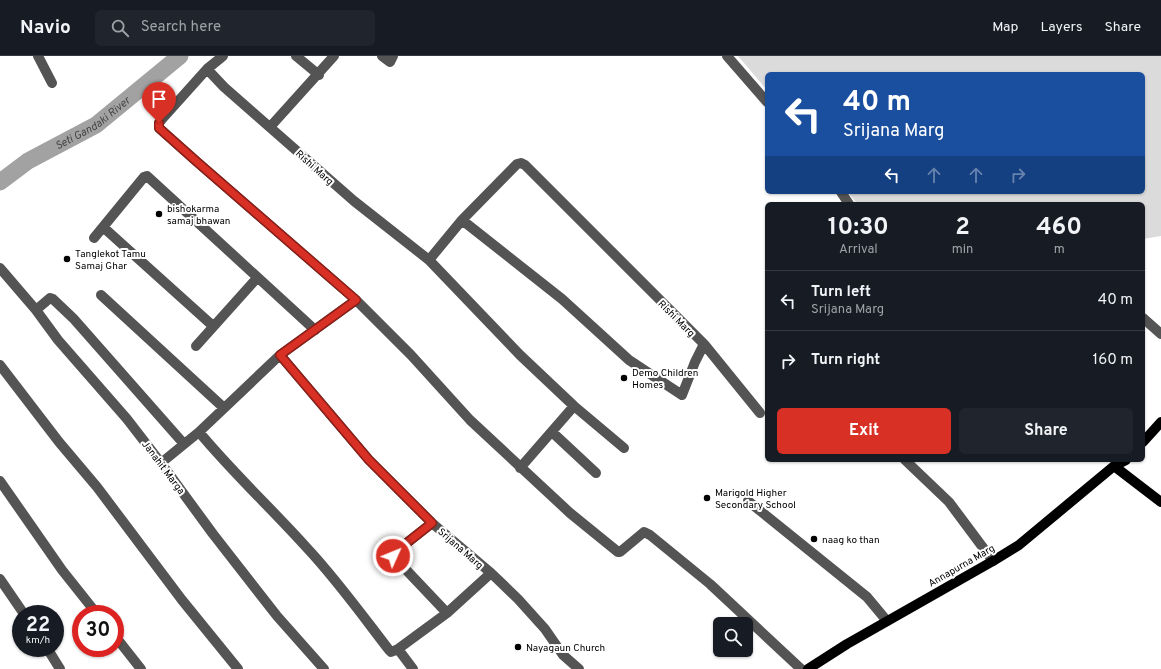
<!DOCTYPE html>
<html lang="en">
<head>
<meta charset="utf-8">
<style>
  body { margin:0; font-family:Overpass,sans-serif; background:#20242c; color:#f1f3f6; height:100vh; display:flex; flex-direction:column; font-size:15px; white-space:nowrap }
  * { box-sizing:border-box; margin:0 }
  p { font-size:13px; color:#9ea1a6 }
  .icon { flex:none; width:22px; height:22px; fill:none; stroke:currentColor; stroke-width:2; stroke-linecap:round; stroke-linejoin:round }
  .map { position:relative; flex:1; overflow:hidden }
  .side { position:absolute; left:765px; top:146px; width:380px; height:260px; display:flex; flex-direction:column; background:#171b24; border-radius:6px; box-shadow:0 1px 3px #0004 }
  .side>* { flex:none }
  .banner { position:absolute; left:765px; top:16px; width:380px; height:122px; border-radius:6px; box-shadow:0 1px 3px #0004; background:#1a4fa0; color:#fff; overflow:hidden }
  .controls { position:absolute; left:713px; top:561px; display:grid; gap:8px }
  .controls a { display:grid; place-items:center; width:40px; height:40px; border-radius:6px; background:#171b24; box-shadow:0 1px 3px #0004; font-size:20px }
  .speed { position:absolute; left:12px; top:549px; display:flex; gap:8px; font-size:20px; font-weight:700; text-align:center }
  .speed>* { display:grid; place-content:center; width:52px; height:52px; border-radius:50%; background:#171b24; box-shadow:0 1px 3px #0004; line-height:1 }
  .speed small { font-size:10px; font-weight:400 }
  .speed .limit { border:6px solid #d22; background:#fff; color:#111 }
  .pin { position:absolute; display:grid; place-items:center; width:34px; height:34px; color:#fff; margin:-41px -17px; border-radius:50% 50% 50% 0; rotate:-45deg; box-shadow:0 0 4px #0007 }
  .pin .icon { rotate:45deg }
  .me { position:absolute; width:44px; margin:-22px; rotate:46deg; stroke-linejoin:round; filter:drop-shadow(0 0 3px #0008) }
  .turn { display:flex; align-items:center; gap:14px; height:84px; padding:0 12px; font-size:18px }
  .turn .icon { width:52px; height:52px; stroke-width:2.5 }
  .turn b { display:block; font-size:28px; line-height:34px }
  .lanes { display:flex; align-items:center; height:38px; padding:0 12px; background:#0003; justify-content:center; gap:20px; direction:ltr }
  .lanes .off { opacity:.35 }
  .eta { display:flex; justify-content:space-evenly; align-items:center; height:68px; text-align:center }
  .eta b { font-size:24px; font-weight:700; line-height:28px }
  .cta { display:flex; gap:8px; margin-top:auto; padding:8px 12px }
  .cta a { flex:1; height:46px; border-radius:6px; background:#d93025; color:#fff; font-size:16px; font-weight:700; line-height:46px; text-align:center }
  .cta a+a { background:#20242c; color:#f1f3f6 }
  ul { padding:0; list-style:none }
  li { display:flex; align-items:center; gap:12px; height:60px; padding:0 12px; border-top:1px solid #363941 }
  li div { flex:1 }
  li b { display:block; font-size:15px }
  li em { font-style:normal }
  header { display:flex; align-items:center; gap:24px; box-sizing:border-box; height:56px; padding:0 20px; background:#171b24; border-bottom:1px solid #363941 }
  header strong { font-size:19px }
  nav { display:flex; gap:22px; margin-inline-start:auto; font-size:14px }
  .search { width:280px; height:36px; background:#20242c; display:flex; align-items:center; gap:10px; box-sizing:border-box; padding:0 14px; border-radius:6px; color:#9ea1a6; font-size:15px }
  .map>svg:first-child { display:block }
  .green { fill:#dbdbdb }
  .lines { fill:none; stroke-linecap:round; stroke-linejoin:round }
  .river { stroke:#a2a2a2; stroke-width:17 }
  .minor { stroke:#545454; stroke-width:10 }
  .major { stroke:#000; stroke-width:10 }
  .route-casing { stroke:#8d1f18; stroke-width:10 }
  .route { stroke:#d93025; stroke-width:7 }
  .poi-dot { fill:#000; stroke:#fff; stroke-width:1.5 }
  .labels { text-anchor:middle; stroke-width:4; stroke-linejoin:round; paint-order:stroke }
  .street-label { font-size:10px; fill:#000; stroke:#fff }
  .poi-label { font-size:10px; fill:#000; stroke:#fff; text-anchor:start }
  .water-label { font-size:11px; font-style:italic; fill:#434343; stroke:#fff }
</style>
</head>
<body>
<header>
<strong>Navio</strong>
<div class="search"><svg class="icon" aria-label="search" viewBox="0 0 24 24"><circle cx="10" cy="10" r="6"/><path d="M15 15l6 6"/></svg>Search here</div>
<nav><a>Map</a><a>Layers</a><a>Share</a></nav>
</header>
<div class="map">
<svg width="1161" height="613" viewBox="0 0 1161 613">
  <rect width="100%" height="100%" fill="#fff"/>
  <path class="green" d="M738 0H1161V180L1143 183V148H857L848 136H1143V18H767V34Z"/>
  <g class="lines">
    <path class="river" id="s1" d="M0 126 28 105 96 69 180 0"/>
    <path class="minor" d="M38 0 52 27
      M223 0 207 13 163 62 159 67V72L196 105 356 244 411 299 470 364 570 457 618 496H620L644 476 650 479 710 528 801 613
      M296 0 319 19
      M382 0 390 6 393 0
      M727 0 767 46
      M207 13 224 31 354 145 429 204 520 299 574 350 624 392
      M270 71 334 0
      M841 136 849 148
      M462 164 562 243 629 304 682 339 695 306 704 288
      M103 171 213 270
      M94 182 144 121 147 120 315 274
      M429 204 462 164 517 108 521 107 525 109 704 288 760 357
      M0 212 36 254 58 284 127 363 161 407 213 478 277 560 324 613
      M101 239 224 352
      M36 254 50 242 53 243 73 262 184 388
      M1143 262 1161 278
      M196 290 257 222
      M280 299 369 404 432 467 491 517 518 543 545 573 563 599 579 613
      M0 309 59 386 97 431 182 544 238 613
      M199 376C233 417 272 453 307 492 337 524 362 559 389 594L391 596 398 593 413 613
      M552 376 596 417
      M905 404 949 446 993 505
      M161 407 199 376 280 299 356 244
      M520 412 574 350
      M0 425 62 514 97 558
      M748 445 867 541 887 565
      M432 467 394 497 393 500 447 557
      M0 523 24 558
      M115 580 141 613
      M47 592 60 613
      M398 593 447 557 491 517"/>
    <path class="major" d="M1143 386 1161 366
      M1114 410 1161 446
      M808 613 847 588 993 505 1019 489 1114 410 1126 404"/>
  </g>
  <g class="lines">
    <defs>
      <path id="route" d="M159 67V72L196 105 356 244 280 299 369 404 432 467 394 497 393 500"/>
    </defs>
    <use href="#route" class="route-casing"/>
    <use href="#route" class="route"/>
  </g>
  <g class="poi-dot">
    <circle cx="159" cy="158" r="4"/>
    <circle cx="67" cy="203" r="4"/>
    <circle cx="624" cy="322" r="4"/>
    <circle cx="707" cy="442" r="4"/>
    <circle cx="814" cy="483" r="4"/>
    <circle cx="518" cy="591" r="4"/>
  </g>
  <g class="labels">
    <g class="street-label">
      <text transform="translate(315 111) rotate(42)" y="4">Rishi Marg</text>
      <text transform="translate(677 262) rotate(45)" y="4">Rishi Marg</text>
      <text transform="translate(164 411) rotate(53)" y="4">Janahit Marga</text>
      <text transform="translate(461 492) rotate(41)" y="4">Srijana Marg</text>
      <text transform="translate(961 509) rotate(-30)" y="4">Annapurna Marg</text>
    </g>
    <g class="poi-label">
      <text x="167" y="156">bishokarma<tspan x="167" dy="12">samaj bhawan</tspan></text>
      <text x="75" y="201">Tanglekot Tamu<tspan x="75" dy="12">Samaj Ghar</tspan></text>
      <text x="632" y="320">Demo Children<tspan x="632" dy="12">Homes</tspan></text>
      <text x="715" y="440">Marigold Higher<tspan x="715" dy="12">Secondary School</tspan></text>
      <text x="822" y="487">naag ko than</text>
      <text x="526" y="595">Nayagaun Church</text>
    </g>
    <g class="water-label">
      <text dy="4" stroke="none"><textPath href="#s1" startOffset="110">Seti Gandaki River</textPath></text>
    </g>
  </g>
</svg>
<div class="controls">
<a><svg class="icon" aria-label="search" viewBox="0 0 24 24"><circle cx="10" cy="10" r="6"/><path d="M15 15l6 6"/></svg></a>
</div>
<div class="speed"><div>22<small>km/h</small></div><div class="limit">30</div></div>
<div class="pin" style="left:159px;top:67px;background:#d93025"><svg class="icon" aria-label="arrive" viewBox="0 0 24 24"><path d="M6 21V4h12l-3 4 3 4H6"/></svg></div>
<svg class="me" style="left:393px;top:500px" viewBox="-20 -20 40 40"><circle r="17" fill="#d93025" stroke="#fff" stroke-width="3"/><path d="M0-11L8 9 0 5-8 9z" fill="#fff"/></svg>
<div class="banner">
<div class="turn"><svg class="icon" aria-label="left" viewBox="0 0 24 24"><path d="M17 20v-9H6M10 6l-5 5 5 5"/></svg><div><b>40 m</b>Srijana Marg</div></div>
<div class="lanes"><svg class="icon" aria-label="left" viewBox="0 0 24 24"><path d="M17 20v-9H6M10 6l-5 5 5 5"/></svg><svg class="icon off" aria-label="ahead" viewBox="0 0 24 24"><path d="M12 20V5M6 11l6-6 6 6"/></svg><svg class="icon off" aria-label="ahead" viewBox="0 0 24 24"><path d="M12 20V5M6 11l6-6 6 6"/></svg><svg class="icon off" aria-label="right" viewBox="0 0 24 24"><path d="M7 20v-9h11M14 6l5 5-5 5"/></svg></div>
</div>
<section class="side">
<div class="eta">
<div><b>10:30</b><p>Arrival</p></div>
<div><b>2</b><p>min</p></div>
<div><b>460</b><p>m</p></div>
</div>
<ul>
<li><svg class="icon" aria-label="left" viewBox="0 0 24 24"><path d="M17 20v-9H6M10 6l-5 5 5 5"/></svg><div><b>Turn left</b><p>Srijana Marg</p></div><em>40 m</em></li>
<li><svg class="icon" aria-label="right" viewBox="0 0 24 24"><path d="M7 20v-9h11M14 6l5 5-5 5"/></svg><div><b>Turn right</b></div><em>160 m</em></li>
</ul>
<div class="cta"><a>Exit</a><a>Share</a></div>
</section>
</div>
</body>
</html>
